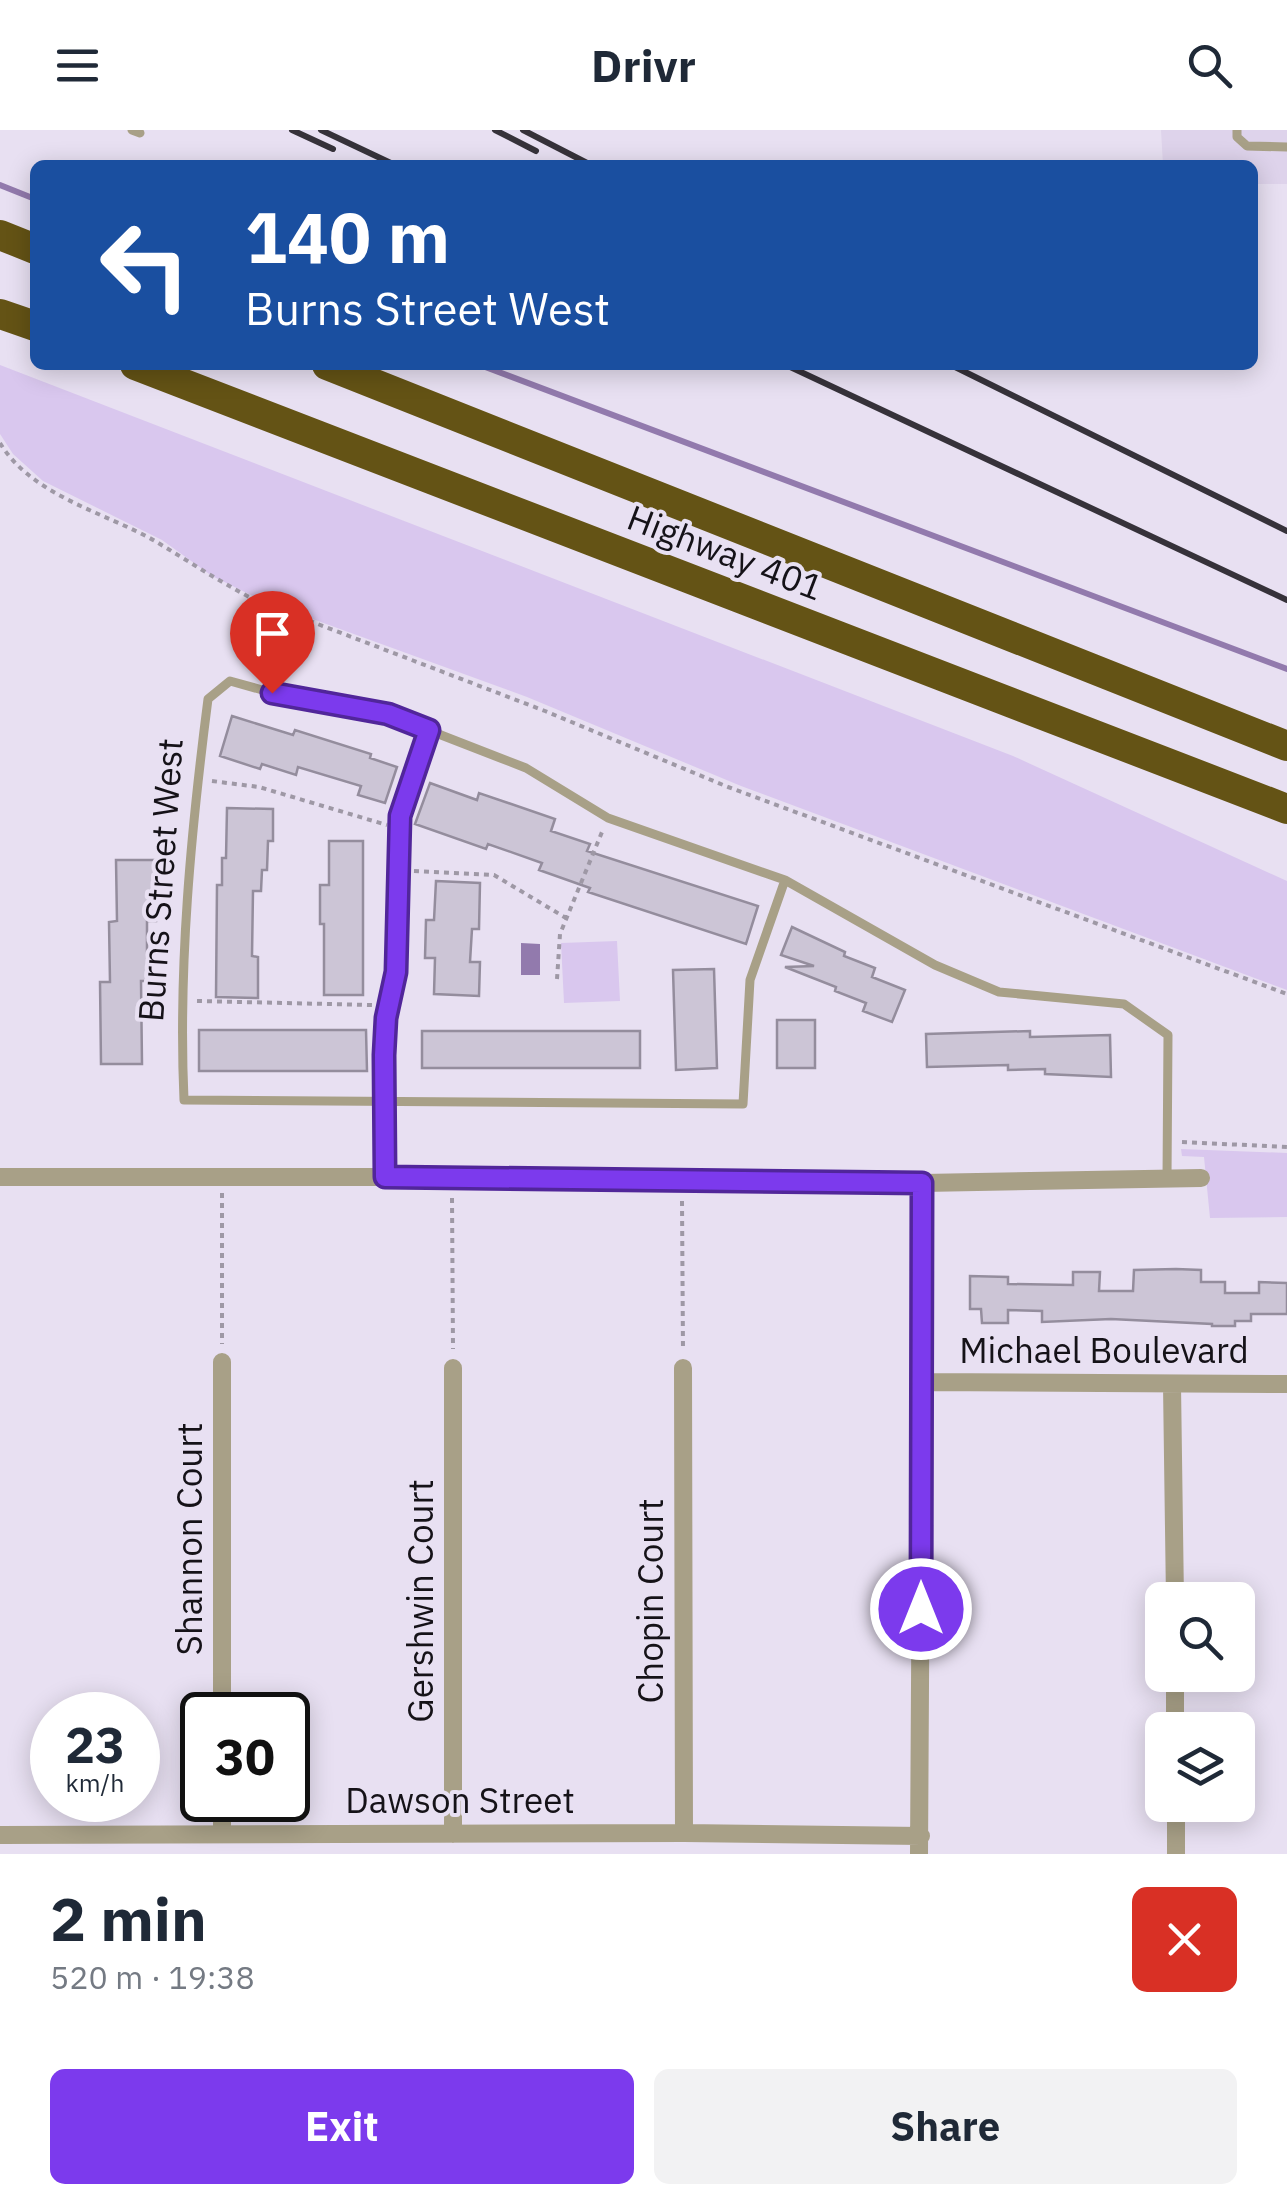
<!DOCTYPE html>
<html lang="en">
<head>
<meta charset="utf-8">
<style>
  body { margin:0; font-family:"IBM Plex Sans",sans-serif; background:#f2f2f3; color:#1f2937; height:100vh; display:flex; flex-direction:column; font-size:38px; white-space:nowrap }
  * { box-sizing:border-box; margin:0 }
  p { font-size:32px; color:#747a83 }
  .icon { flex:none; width:55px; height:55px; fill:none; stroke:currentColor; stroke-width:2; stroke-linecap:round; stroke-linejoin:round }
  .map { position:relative; height:1724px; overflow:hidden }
  .panel { display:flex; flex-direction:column; background:#fff; flex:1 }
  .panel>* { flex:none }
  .guide { position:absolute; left:30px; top:30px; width:1228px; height:210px; border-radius:15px; box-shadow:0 5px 25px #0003; background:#1a4fa0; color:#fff; overflow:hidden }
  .controls { position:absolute; left:1145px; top:1452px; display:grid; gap:20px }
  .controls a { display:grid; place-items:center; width:110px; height:110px; border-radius:15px; background:#fff; box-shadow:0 5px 25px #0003; font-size:50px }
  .speed { position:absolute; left:30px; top:1562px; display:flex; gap:20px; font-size:50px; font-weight:700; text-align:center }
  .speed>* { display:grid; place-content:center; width:130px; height:130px; border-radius:50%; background:#fff; box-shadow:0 5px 25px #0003; line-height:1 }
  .speed small { font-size:25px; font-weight:400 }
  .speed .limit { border:5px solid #111; border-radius:15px; background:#fff; color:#111 }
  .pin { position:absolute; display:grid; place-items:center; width:85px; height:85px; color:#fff; margin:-102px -42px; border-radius:50% 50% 50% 0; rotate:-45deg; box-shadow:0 0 10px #0007 }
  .pin .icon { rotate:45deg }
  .me { position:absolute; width:110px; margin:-55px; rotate:0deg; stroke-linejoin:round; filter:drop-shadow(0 0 8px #0008) }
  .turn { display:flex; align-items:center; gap:35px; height:210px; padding:0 50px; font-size:45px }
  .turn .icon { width:130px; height:130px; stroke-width:2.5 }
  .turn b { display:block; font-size:70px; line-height:85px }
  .round { display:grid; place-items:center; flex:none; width:105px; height:105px; border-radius:15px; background:#f2f2f3 }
  .summary { display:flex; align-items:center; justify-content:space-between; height:170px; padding:0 50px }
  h1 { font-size:60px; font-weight:800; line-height:75px }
  .primary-button { display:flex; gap:20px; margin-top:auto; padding:20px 50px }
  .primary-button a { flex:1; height:115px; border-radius:15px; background:#7c3aed; color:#fff; font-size:40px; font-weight:800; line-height:115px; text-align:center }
  .primary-button a+a { background:#f2f2f3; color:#1f2937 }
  header { display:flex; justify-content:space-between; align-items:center; height:130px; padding:0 50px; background:#fff; font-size:45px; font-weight:800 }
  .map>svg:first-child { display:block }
  .built { fill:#ded3eb }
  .green { fill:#d9c7ee }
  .water { fill:#927aad }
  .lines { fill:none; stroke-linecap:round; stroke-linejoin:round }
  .stream { stroke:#927aad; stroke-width:6 }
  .building { fill:#ccc5d6; stroke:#948d9d; stroke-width:2.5 }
  .path { stroke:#9e98a5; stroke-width:4; stroke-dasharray:5 5; stroke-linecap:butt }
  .lane { stroke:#a8a087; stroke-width:9 }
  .street { stroke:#a8a087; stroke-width:18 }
  .highway { stroke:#645315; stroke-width:30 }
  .rail { stroke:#36323a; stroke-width:6 }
  .route-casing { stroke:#51269a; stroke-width:25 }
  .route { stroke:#7c3aed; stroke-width:18 }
  .labels { text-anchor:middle; stroke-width:8; stroke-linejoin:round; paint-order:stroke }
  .street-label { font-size:35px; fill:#151218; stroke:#e8e0f2 }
</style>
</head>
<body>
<header><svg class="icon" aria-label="menu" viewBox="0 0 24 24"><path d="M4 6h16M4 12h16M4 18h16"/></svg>Drivr<svg class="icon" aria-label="search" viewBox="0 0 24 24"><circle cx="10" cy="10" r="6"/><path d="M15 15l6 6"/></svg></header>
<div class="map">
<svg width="1287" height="1724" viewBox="0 0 1287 1724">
  <rect width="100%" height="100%" fill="#e8e0f2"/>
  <path class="built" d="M1161 0H1287V54H1253L1252 35H1163Z"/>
  <path class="green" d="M0 235 1013 626 1287 751V860L741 656 527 567 263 471 212 446 162 410 43 351 13 324 0 304Z
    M617 811 620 871 564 873 561 813Z
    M1181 1019 1287 1023V1087L1210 1088 1204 1027 1182 1026Z"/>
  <path class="water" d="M521 813 540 814V845H521Z"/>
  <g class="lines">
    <path class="stream" d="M0 55 35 69
      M480 235 1287 539"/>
  </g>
  <path class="building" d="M232 586 293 605 295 600 371 624 370 628 397 637 385 673 358 665 361 656 298 637 296 645 262 634 260 639 220 626Z
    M430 653 477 670 479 663 555 689 551 701 590 714 587 721 758 776 746 814 588 762 590 758 539 740 542 733 488 714 486 719 415 694Z
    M227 678 273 679V711H268L267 740H262L261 761H253L252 826 258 827V868L216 867 217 755H222V728H226Z
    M329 711H363V865H324V794H320V755H329Z
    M116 730H155L156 791H147V851H141L142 934H101L100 852H110L109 792 117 791Z
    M436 751 480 753 479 799H472L470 832H480L479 866 434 864 435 828H425L426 790H434Z
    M792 797 845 822 844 826 875 838 872 847 905 860 892 892 863 881 866 873 835 861 836 857 785 837 814 836 781 825Z
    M714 839 717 938 676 940 673 840Z
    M777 890H815V938H777Z
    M199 900H366L367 941H199Z
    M422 901H640V938H422Z
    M1030 901V907L1110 905 1111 947 1045 944V939L1008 940V935L927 937 926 904Z
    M1176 1139 1201 1140V1152H1225V1163H1259V1152L1287 1153V1184H1251V1191H1235V1196H1212V1194L1111 1189 1042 1192V1181L1008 1180V1193H982L981 1179H970V1146L1008 1147V1154L1073 1155V1142H1100L1099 1161H1133L1134 1140Z"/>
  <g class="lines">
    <path class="path" d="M0 313C32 366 104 382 155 411 188 431 220 452 255 470L545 581 728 657 1287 864
      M212 651 259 657 387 695
      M414 741 494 745 566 788
      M557 849 560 804 602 702
      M197 871 372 875
      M1182 1012 1287 1017
      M222 1063V1214
      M452 1068 453 1219
      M682 1071 683 1221"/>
    <path class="lane" d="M132 0 140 3
      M1237 0V7L1247 16 1287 17
      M785 750 750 850 743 974 184 970C178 837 191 701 208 569L230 551 273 563 387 584 526 638 608 688 785 750 935 835 999 862 1124 874 1168 905 1167 1048
      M385 1047 384 925 386 888 396 842 400 685 429 600"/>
    <path class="street" d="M0 1047H385L923 1053 1201 1048
      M453 1238V1704
      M683 1238 684 1703
      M922 1252 1287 1254
      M1172 1255 1175 1470
      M1175 1545V1600
      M222 1585V1232
      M222 1670V1704
      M1176 1675V1724
      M0 1705 684 1703 921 1706
      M919 1724 923 1053"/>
    <path class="highway" d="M0 105 35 119
      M0 184 35 196
      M135 235 1287 679
      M327 235 1287 616"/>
    <path class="rail" d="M292 0 333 19
      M321 0 395 35
      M495 0 536 21
      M523 0 591 35
      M786 235 1287 470
      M951 235 1287 401"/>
  </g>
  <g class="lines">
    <defs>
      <path id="route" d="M272 563 388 584 429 600 400 686 396 842 386 888 384 925 385 1047 922 1053 921 1479"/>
    </defs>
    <use href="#route" class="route-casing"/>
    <use href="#route" class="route"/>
  </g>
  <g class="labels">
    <g class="street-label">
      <text transform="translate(725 423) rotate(21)" y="12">Highway 401</text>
      <text transform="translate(161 750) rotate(-86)" y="12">Burns Street West</text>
      <text x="1104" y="1233">Michael Boulevard</text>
      <text transform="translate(190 1409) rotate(-90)" y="12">Shannon Court</text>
      <text transform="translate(421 1471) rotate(-90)" y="12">Gershwin Court</text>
      <text transform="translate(651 1471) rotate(-90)" y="12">Chopin Court</text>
      <text x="460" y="1683">Dawson Street</text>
    </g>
  </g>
</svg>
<div class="controls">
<a><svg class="icon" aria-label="search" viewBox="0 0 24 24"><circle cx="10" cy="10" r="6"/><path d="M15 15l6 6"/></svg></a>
<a><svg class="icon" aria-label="layers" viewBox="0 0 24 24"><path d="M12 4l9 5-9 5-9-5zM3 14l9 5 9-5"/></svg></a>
</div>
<div class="speed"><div>23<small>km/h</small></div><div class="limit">30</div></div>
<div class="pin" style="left:272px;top:563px;background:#d93025"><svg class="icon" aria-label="arrive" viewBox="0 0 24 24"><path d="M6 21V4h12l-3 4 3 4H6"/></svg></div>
<svg class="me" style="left:921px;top:1479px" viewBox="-20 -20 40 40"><circle r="17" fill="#7c3aed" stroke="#fff" stroke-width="3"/><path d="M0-11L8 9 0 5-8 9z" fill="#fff"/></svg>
<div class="guide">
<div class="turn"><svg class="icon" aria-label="left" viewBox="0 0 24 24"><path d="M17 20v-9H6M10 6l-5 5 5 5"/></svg><div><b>140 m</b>Burns Street West</div></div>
</div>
</div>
<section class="panel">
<div class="summary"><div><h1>2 min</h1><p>520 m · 19:38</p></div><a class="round" style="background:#d93025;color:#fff"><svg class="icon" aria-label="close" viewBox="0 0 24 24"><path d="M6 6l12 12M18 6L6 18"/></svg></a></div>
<div class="primary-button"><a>Exit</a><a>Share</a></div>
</section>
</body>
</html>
